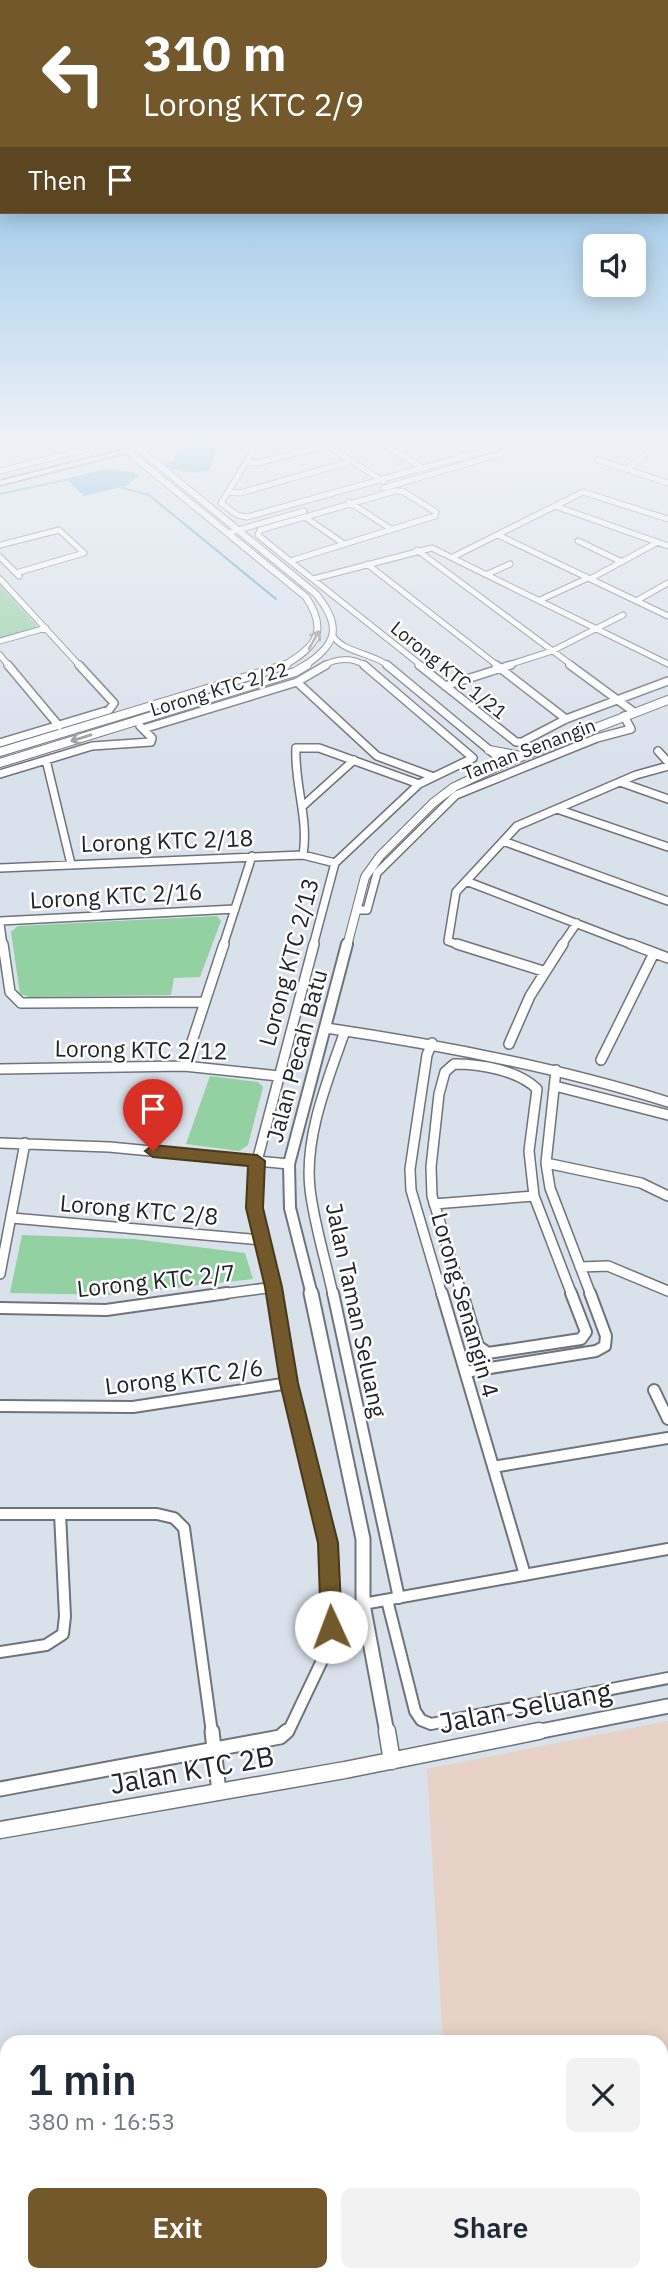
<!DOCTYPE html>
<html lang="en">
<head>
<meta charset="utf-8">
<style>
  body { margin:0; font-family:"IBM Plex Sans",sans-serif; background:#f2f2f3; color:#1f2937; height:100vh; display:flex; flex-direction:column; font-size:26px; white-space:nowrap }
  * { box-sizing:border-box; margin:0 }
  p { font-size:23px; color:#747a83 }
  .icon { flex:none; width:38px; height:38px; fill:none; stroke:currentColor; stroke-width:2; stroke-linecap:round; stroke-linejoin:round }
  .map { position:relative; flex:1; overflow:hidden }
  .side { position:absolute; left:0px; top:2035px; width:668px; height:247px; display:flex; flex-direction:column; background:#fff; border-radius:21px 21px 0 0; box-shadow:0 4px 18px #0003 }
  .side>* { flex:none }
  .banner { position:absolute; left:0px; top:0px; width:668px; height:214px; box-shadow:0 4px 18px #0003; background:#72582a; color:#fff; overflow:hidden }
  .tools { position:absolute; left:583px; top:234px; display:grid; gap:14px }
  .tools a { display:grid; place-items:center; width:63px; height:63px; border-radius:10px; background:#fff; box-shadow:0 4px 18px #0003; font-size:35px }
  .pin { position:absolute; display:grid; place-items:center; width:60px; height:60px; color:#fff; margin:-72px -30px; border-radius:50% 50% 50% 0; rotate:-45deg; box-shadow:0 0 7px #0007 }
  .pin .icon { rotate:45deg }
  .me { position:absolute; width:77px; margin:-38px; rotate:358deg; stroke-linejoin:round; filter:drop-shadow(0 0 5px #0008) }
  .turn { display:flex; align-items:center; gap:24px; height:147px; padding:0 28px; font-size:32px }
  .turn .icon { width:91px; height:91px; stroke-width:2.5 }
  .turn b { display:block; font-size:49px; line-height:60px }
  .then { display:flex; align-items:center; height:66px; padding:0 28px; background:#0003; gap:14px; font-size:26px }
  .round { display:grid; place-items:center; flex:none; width:74px; height:74px; border-radius:10px; background:#f2f2f3 }
  .headline { display:flex; align-items:center; justify-content:space-between; height:119px; padding:0 28px }
  h1 { font-size:42px; font-weight:600; line-height:52px }
  .button { display:flex; gap:14px; margin-top:auto; padding:14px 28px }
  .button a { flex:1; height:80px; border-radius:10px; background:#72582a; color:#fff; font-size:28px; font-weight:600; line-height:80px; text-align:center }
  .button a+a { background:#f2f2f3; color:#1f2937 }
  .map>svg:first-child { display:block }
  .industrial { fill:#e8d1c6 }
  .green { fill:#93d0a2 }
  .water { fill:#48a3d1 }
  .lines { fill:none; stroke-linecap:round; stroke-linejoin:round }
  .stream { stroke:#48a3d1; stroke-width:2 }
  .minor-far4-casing { stroke:#6e747d; stroke-width:7 }
  .minor-far3-casing { stroke:#6e747d; stroke-width:10 }
  .minor-far2-casing { stroke:#6e747d; stroke-width:12 }
  .minor-far1-casing { stroke:#6e747d; stroke-width:14 }
  .minor-casing { stroke:#6e747d; stroke-width:17 }
  .tertiary-far4-casing { stroke:#6e747d; stroke-width:8 }
  .tertiary-far3-casing { stroke:#6e747d; stroke-width:10 }
  .tertiary-far2-casing { stroke:#6e747d; stroke-width:14 }
  .tertiary-far1-casing { stroke:#6e747d; stroke-width:17 }
  .tertiary-casing { stroke:#6e747d; stroke-width:19 }
  .primary-casing { stroke:#6e747d; stroke-width:4 }
  .minor-far4 { stroke:#fff; stroke-width:5 }
  .minor-far3 { stroke:#fff; stroke-width:7 }
  .minor-far2 { stroke:#fff; stroke-width:9 }
  .minor-far1 { stroke:#fff; stroke-width:10 }
  .minor { stroke:#fff; stroke-width:13 }
  .tertiary-far4 { stroke:#fff; stroke-width:6 }
  .tertiary-far3 { stroke:#fff; stroke-width:8 }
  .tertiary-far2 { stroke:#fff; stroke-width:10 }
  .tertiary-far1 { stroke:#fff; stroke-width:13 }
  .tertiary { stroke:#fff; stroke-width:16 }
  .primary { fill:#fff; fill-rule:evenodd }
  .oneway { stroke:#9b9c9e }
  .route { fill:#72582a; stroke:#4a391b; stroke-width:2 }
  .labels { text-anchor:middle; stroke-width:5; stroke-linejoin:round; paint-order:stroke }
  .far-street-label { font-size:19px; fill:#212428; stroke:#fff }
  .street-label { font-size:23px; fill:#212428; stroke:#fff }
  .near-street-label { font-size:28px; fill:#212428; stroke:#fff }
</style>
</head>
<body>
<div class="map">
<svg width="668" height="2281" viewBox="0 0 668 2281">
  <rect width="100%" height="100%" fill="#d9e1eb"/>
  <path class="industrial" d="M668 1721V2281H458V2275H662V2042H443L427 1769Z"/>
  <path class="green" d="M0 585 38 627 0 638Z
    M217 916 221 921 200 977 174 978 171 995 29 997 20 994 11 932 18 926Z
    M210 1076 258 1082 263 1087 248 1145 239 1151 186 1144Z
    M22 1235 134 1239 245 1253 253 1279 114 1295 10 1293Z"/>
  <path class="water" d="M204 443H223L217 448 209 470C198 475 174 472 165 464L173 460 177 451Z
    M104 469 133 472 139 476 125 486 84 496 66 479Z"/>
  <g class="lines">
    <path class="stream" d="M117 486 149 495 276 599
      M0 494 70 479"/>
    <defs>
      <path id="minor-far4" d="M258 443 221 503 237 515 247 517 498 447 497 443
        M381 443 423 468
        M440 443 465 458
        M326 445 383 481
        M598 460 668 483
        M246 462 258 463 334 443
        M626 469 662 443
        M0 471 90 448 94 453
        M384 488 516 449 518 447 514 443
        M395 491H402L436 512 435 516 290 561 258 535 260 530Z
        M228 492 240 493 352 461
        M349 502 391 529
        M555 506 668 546
        M305 517 344 544
        M228 533 304 511
        M498 535 668 616
        M578 541 622 562
        M0 545 59 530 84 553 16 573
        M417 550 573 666
        M0 557 19 576
        M453 557 583 492 668 519
        M290 561 422 666
        M367 564 498 666
        M488 574 510 564
        M0 579 80 666
        M313 579 432 548 668 664
        M590 579 658 542
        M540 600 588 578
        M636 601 668 583
        M333 636C344 653 373 653 389 666
        M0 641 46 628
        M0 655 9 666
        M323 666C336 658 352 657 366 666
        M505 666 552 651 623 615"/>
      <path id="minor-far3" d="M8 665 59 726
        M387 665 505 763
        M419 665 516 742H522L566 719 668 681
        M496 665 566 719
        M570 665 634 712
        M297 682 377 756 431 776
        M445 686 511 665
        M143 729 297 682 326 665
        M0 743 109 710 114 703 79 665
        M658 751 668 762
        M46 760 71 864
        M0 774 92 746 151 742 152 738 140 726
        M620 782 668 799
        M304 805 354 760
        M557 809 668 847
        M503 841 668 901
        M303 855C309 818 294 784 296 748H319L419 784
        M0 868 303 855 335 863
        M466 881 635 946
        M357 910H367L377 873 456 795 597 738 631 729 624 716
        M0 921 235 909
        M0 924 3 946
        M223 946 252 856
        M313 946 335 863 419 784 473 758 364 665
        M462 946 448 941 456 892 517 826 636 775 668 766
        M561 946 577 923"/>
      <path id="minor-far2" d="M3 944 10 992 21 1003 205 1002
        M457 944 543 971
        M631 944 668 958
        M326 1028C442 1045 556 1067 668 1102
        M432 1043 427 1055 410 1169 411 1190 442 1295
        M509 1044 530 996 563 944
        M601 1060 654 953
        M184 1066 224 944
        M0 1069 184 1066 279 1076
        M556 1070 546 1163 550 1188 591 1295
        M555 1086 668 1115
        M0 1143 109 1147 289 1164
        M546 1163 641 1183 668 1196
        M434 1204 534 1196
        M12 1218 262 1240
        M580 1267 608 1266 668 1291
        M0 1274 25 1143
        M214 1295 274 1287
        M275 1295 255 1208 257 1161 314 944
        M333 1295C326 1261 314 1224 310 1189 304 1137 328 1079 345 1031
        M462 1295 432 1196 431 1167 439 1094 445 1072 454 1064C480 1064 518 1070 537 1089L529 1151 534 1196 572 1295"/>
      <path id="minor-far1" d="M275 1293 289 1383 328 1543 331 1627 328 1648 289 1730 285 1733
        M333 1293 399 1598
        M442 1293 525 1575
        M462 1293 478 1346 488 1353 581 1339 586 1332 571 1293
        M0 1308 106 1310 227 1293
        M465 1372 596 1351 605 1346 606 1336 590 1293
        M654 1390 668 1419
        M0 1406 133 1407 289 1383
        M493 1467 668 1438
        M0 1514H157L174 1518 184 1528 212 1733
        M387 1600 415 1711 421 1720 431 1724 668 1678
        M363 1604 668 1549
        M0 1652 46 1645 63 1634 65 1616 60 1514"/>
      <path id="minor" d="M212 1731 219 1792
        M0 1789 280 1737 287 1731
        M662 2120 668 2119
        M0 2189H7
        M70 2275V2281
        M235 2275V2281
        M397 2275 398 2281"/>
      <path id="tertiary-far4" d="M138 448 316 594C342 626 338 644 304 666
        M127 451 306 597C329 632 316 647 283 666"/>
      <path id="tertiary-far3" d="M489 750 521 756
        M0 752 286 665
        M0 763 295 672 307 665
        M347 946 365 877 380 856 433 803 454 787 505 763 668 700"/>
      <path id="tertiary-far2" d="M312 1295 290 1208 289 1164 347 944"/>
      <path id="tertiary-far1" d="M311 1293 363 1539V1604L387 1733
        M531 1733 668 1706"/>
      <path id="tertiary" d="M387 1731 392 1761
        M0 1830 345 1770 539 1731"/>
      <path id="primary" d="M151 443H162L0 485V481Z"/>
    </defs>
    <use href="#minor-far4" class="minor-far4-casing"/>
    <use href="#minor-far3" class="minor-far3-casing"/>
    <use href="#minor-far2" class="minor-far2-casing"/>
    <use href="#minor-far1" class="minor-far1-casing"/>
    <use href="#minor" class="minor-casing"/>
    <use href="#tertiary-far4" class="tertiary-far4-casing"/>
    <use href="#tertiary-far3" class="tertiary-far3-casing"/>
    <use href="#tertiary-far2" class="tertiary-far2-casing"/>
    <use href="#tertiary-far1" class="tertiary-far1-casing"/>
    <use href="#tertiary" class="tertiary-casing"/>
    <use href="#primary" class="primary-casing"/>
    <use href="#minor-far4" class="minor-far4"/>
    <use href="#minor-far3" class="minor-far3"/>
    <use href="#minor-far2" class="minor-far2"/>
    <use href="#minor-far1" class="minor-far1"/>
    <use href="#minor" class="minor"/>
    <use href="#tertiary-far4" class="tertiary-far4"/>
    <use href="#tertiary-far3" class="tertiary-far3"/>
    <use href="#tertiary-far2" class="tertiary-far2"/>
    <use href="#tertiary-far1" class="tertiary-far1"/>
    <use href="#tertiary" class="tertiary"/>
    <use href="#primary" class="primary"/>
  </g>
  <defs><path id="oneway-shaft" d="M-6 0H5M1.5-3L5.5 0L1.5 3" fill="none" stroke-width="1.6" stroke-linecap="round" stroke-linejoin="round" transform="scale(1.75)"/></defs>
  <g class="oneway">
    <use href="#oneway-shaft" transform="translate(314 640) rotate(-61)"/>
    <use href="#oneway-shaft" transform="translate(81 738) rotate(163)"/>
  </g>
  <linearGradient id="sky" x2="0" y2="1"><stop stop-color="#68addf"/><stop offset="0.58" stop-color="#eef2f6"/><stop offset="1" stop-color="#eef2f6" stop-opacity="0"/></linearGradient>
  <rect width="668" height="762" fill="url(#sky)"/>
  <path class="route" d="M153 1145 257 1155 265 1161 263 1208 282 1287 298 1383 338 1543 342 1627 338 1634 331 1637 324 1634 321 1627 318 1543 280 1383 265 1287 246 1208 248 1166 153 1157 145 1151Z"/>
  <g class="labels">
    <g class="far-street-label">
      <text transform="translate(449 670) rotate(39)" y="7">Lorong KTC 1/21</text>
      <text transform="translate(219 689) rotate(-17)" y="7">Lorong KTC 2/22</text>
      <text transform="translate(529 749) rotate(-21)" y="7">Taman Senangin</text>
    </g>
    <g class="street-label">
      <text transform="translate(167 841) rotate(-2)" y="8">Lorong KTC 2/18</text>
      <text transform="translate(116 896) rotate(-3)" y="8">Lorong KTC 2/16</text>
      <text transform="translate(289 962) rotate(-75)" y="8">Lorong KTC 2/13</text>
      <text transform="translate(141 1050) rotate(1)" y="8">Lorong KTC 2/12</text>
      <text transform="translate(297 1056) rotate(-75)" y="8">Jalan Pecah Batu</text>
      <text transform="translate(139 1210) rotate(5)" y="8">Lorong KTC 2/8</text>
      <text transform="translate(156 1281) rotate(-6)" y="8">Lorong KTC 2/7</text>
      <text transform="translate(465 1305) rotate(74)" y="8">Lorong Senangin 4</text>
      <text transform="translate(356 1310) rotate(78)" y="8">Jalan Taman Seluang</text>
      <text transform="translate(184 1377) rotate(-7)" y="8">Lorong KTC 2/6</text>
    </g>
    <g class="near-street-label">
      <text transform="translate(525 1707) rotate(-11)" y="10">Jalan Seluang</text>
      <text transform="translate(192 1770) rotate(-10)" y="10">Jalan KTC 2B</text>
    </g>
  </g>
</svg>
<div class="tools">
<a><svg class="icon" aria-label="sound" viewBox="0 0 24 24"><path d="M4 9h4l5-4v14l-5-4H4zM17 9q2 3 0 6"/></svg></a>
</div>
<div class="pin" style="left:153px;top:1151px;background:#d93025"><svg class="icon" aria-label="arrive" viewBox="0 0 24 24"><path d="M6 21V4h12l-3 4 3 4H6"/></svg></div>
<svg class="me" style="left:331px;top:1627px" viewBox="-20 -20 40 40"><circle r="19" fill="#fff"/><path d="M0-13L10 11 0 6-10 11z" fill="#72582a"/></svg>
<div class="banner">
<div class="turn"><svg class="icon" aria-label="left" viewBox="0 0 24 24"><path d="M17 20v-9H6M10 6l-5 5 5 5"/></svg><div><b>310 m</b>Lorong KTC 2/9</div></div>
<div class="then">Then<svg class="icon" aria-label="arrive" viewBox="0 0 24 24"><path d="M6 21V4h12l-3 4 3 4H6"/></svg></div>
</div>
<section class="side">
<div class="headline"><div><h1>1 min</h1><p>380 m · 16:53</p></div><a class="round"><svg class="icon" aria-label="close" viewBox="0 0 24 24"><path d="M6 6l12 12M18 6L6 18"/></svg></a></div>
<div class="button"><a>Exit</a><a>Share</a></div>
</section>
</div>
</body>
</html>
